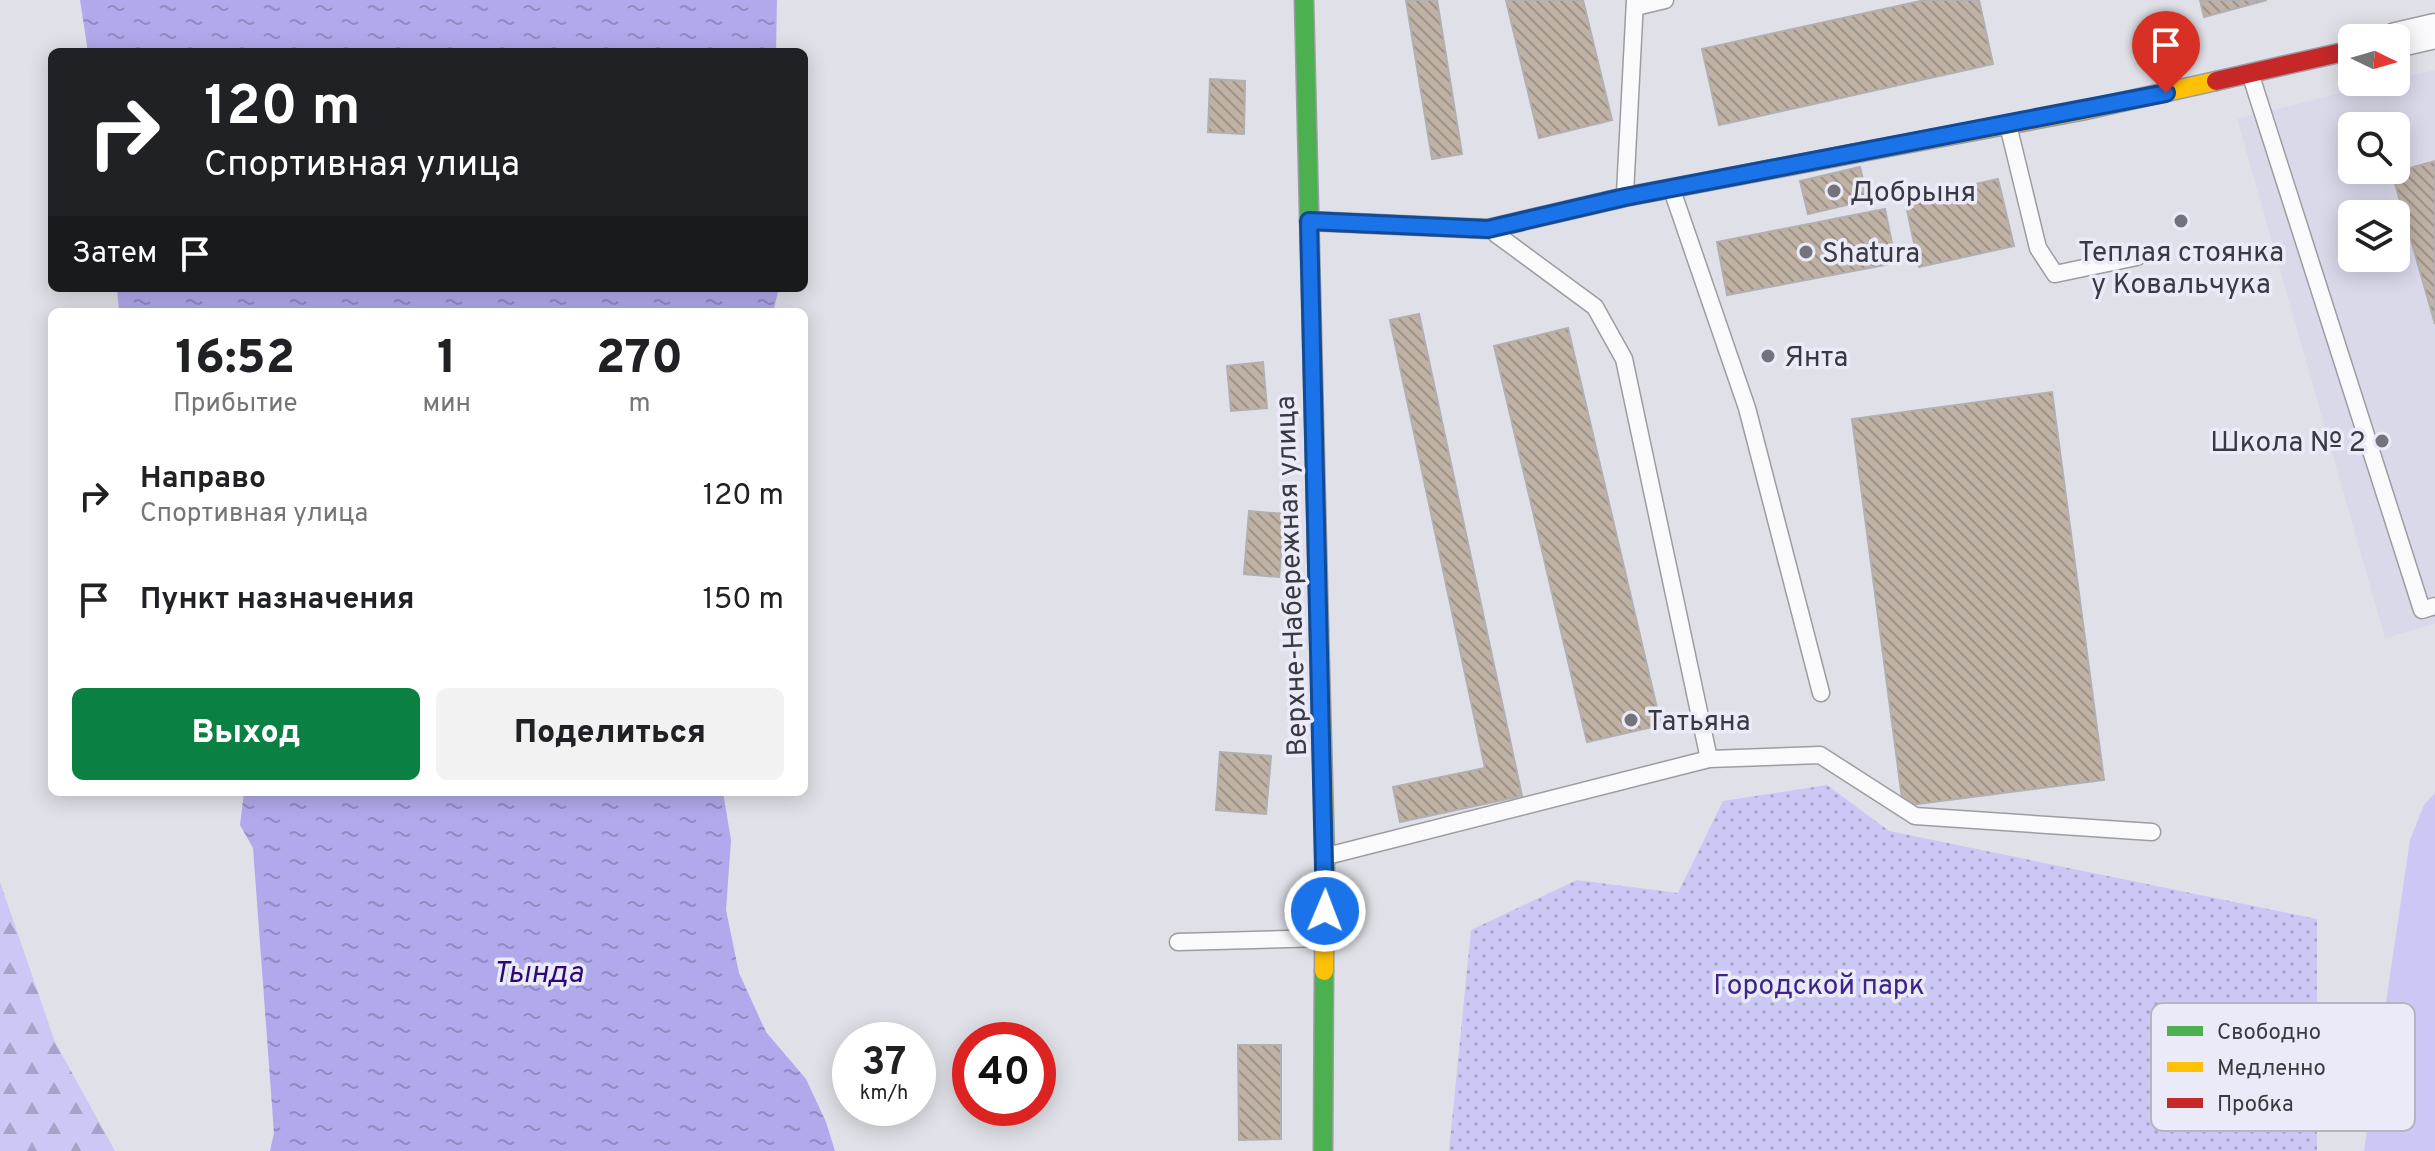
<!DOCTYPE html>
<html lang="ru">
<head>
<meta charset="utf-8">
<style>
  body { margin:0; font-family:Overpass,sans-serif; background:#f2f2f2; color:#202124; height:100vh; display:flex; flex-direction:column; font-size:30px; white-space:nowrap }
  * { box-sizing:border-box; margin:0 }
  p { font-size:26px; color:#757577 }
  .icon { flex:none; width:44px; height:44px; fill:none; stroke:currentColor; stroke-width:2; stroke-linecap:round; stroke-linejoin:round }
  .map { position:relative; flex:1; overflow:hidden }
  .details { position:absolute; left:48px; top:308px; width:760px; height:488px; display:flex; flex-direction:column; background:#fff; border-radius:12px; box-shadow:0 4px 20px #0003 }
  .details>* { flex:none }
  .top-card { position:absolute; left:48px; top:48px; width:760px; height:244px; border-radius:12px; box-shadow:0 4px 20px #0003; background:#202124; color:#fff; overflow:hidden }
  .needle { width:52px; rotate:95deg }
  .tools { position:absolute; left:2338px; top:24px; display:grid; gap:16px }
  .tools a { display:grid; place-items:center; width:72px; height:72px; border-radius:12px; background:#fff; box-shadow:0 4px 20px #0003; font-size:40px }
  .speed { position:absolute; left:832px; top:1022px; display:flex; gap:16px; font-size:40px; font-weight:700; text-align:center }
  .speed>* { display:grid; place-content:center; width:104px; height:104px; border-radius:50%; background:#fff; box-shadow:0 4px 20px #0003; line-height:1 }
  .speed small { font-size:20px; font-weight:400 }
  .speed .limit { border:12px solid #d22; background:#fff; color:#111 }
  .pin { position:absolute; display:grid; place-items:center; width:68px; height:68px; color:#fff; margin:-82px -34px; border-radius:50% 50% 50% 0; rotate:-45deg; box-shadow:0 0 8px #0007 }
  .pin .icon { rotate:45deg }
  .me { position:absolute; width:88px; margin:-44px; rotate:1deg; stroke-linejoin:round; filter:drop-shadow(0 0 6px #0008) }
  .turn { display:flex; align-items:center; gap:28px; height:168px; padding:0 24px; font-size:36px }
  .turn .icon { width:104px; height:104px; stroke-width:2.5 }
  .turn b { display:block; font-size:56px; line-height:68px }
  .then { display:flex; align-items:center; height:76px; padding:0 24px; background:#0003; gap:16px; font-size:30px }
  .eta { display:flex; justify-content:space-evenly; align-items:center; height:136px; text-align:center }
  .eta b { font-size:48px; font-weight:800; line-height:56px }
  .action { display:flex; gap:16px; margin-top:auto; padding:16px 24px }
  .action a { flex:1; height:92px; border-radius:12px; background:#0b8043; color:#fff; font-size:32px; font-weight:800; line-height:92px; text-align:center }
  .action a+a { background:#f2f2f2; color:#202124 }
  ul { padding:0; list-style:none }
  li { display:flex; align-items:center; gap:24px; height:104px; padding:0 24px }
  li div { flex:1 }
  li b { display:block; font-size:30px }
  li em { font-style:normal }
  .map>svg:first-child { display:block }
  .built { fill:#dad9ea; fill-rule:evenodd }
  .grass { fill:#cbc8f5 }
  .forest { fill:url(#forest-firs) }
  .park { fill:url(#park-dots) }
  .water { fill:url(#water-ripples) }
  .building { fill:url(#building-back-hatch); stroke:#b1afb0; stroke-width:2 }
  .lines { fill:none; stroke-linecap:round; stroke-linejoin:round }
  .lane-casing { stroke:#9c9ca2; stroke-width:19 }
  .street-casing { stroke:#9c9ca2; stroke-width:37 }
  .fast-casing { stroke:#9c9ca2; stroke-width:21 }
  .slow-casing { stroke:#9c9ca2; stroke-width:21 }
  .jam-casing { stroke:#9c9ca2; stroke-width:21 }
  .lane { stroke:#fafafc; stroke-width:16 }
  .street { stroke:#fafafc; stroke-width:34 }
  .fast { stroke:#4caf50; stroke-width:18 }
  .slow { stroke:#ffc107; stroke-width:18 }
  .jam { stroke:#c62828; stroke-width:18 }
  .route-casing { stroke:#114b97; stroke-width:20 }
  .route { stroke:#1a73e8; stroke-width:14 }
  .poi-dot { fill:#74737b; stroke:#eaeaf9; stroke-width:3 }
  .labels { text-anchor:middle; stroke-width:7; stroke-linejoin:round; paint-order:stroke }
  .poi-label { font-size:28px; fill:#3a3940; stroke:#eaeaf9; text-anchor:start }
  .street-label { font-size:28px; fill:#3a3940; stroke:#eaeaf9 }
  .park-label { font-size:28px; fill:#3d238a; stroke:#eaeaf9 }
  .water-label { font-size:30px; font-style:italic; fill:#2e0874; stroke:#eaeaf9 }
  .key { fill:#eaeaf9; stroke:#b5b5c2; stroke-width:2 }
  .key-label { font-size:22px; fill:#3a3940 }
</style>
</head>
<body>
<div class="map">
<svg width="2435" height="1151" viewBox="0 0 2435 1151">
  <defs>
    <pattern id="forest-firs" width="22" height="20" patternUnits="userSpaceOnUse" patternTransform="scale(2)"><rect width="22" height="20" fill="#cbc8f5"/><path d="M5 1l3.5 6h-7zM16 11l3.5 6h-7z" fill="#a6a3c8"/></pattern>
    <pattern id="park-dots" width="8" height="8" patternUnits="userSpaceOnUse" patternTransform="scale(2)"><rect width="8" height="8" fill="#cbc8f5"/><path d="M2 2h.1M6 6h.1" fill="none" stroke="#a6a3c8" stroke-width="1.8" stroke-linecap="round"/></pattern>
    <pattern id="water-ripples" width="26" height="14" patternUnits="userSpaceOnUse" patternTransform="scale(2)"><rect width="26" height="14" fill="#b0aaec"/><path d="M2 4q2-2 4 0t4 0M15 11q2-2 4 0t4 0" fill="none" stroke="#908bc1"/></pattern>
    <pattern id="building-back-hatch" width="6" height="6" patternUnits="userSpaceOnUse" patternTransform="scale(2)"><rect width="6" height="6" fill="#bfb2a5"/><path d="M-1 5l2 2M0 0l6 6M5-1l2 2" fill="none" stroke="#9c9288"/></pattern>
  </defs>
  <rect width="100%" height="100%" fill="#e0e0e8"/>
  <path class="built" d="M2435 70V624L2385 638 2237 119 2385 82H2396V79ZM2352 126H2396V170H2352ZM2352 214H2396V258H2352Z"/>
  <path class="grass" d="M2435 793V1151H2364L2410 840 2424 805Z"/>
  <path class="forest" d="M0 882 55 1042 115 1151H0Z"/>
  <path class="park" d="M1827 785 1889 831 2317 919V1151H1449L1471 930 1577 880 1678 893 1723 801Z"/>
  <path class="water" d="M80 0H777L776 52H88Z
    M117 288H779L773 312H119Z
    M244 792H723L731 840 726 910 739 973 766 1032 806 1079 826 1122 835 1151H270L274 1133 253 848 240 825Z"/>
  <path class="building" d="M1406 0H1437L1462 154 1432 159Z
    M1506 0H1583L1612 120 1539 138Z
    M1925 0H1979L1993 64 1719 125 1702 49Z
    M2200 0H2267L2204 17Z
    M1210 79 1245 81 1244 134 1208 132Z
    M2435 161V324L2392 173Z
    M1860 167 1868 200 1808 214 1800 181Z
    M1998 179 2014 246 1919 267 1905 200Z
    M1885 209 1896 263 1727 295 1717 242Z
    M1419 314 1522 796 1400 822 1393 787 1485 768 1390 320Z
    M1568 328 1661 725 1587 742 1494 346Z
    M1263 362 1267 408 1231 411 1227 366Z
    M2052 392 2104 780 1903 806 1852 419Z
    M1249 511 1285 514 1279 577 1244 574Z
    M1220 752 1271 756 1266 814 1216 810Z
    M1238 1045H1281V1139L1239 1140Z"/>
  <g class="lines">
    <defs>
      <path id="lane" d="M1636 7 1665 0
        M2251 76 2422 610 2435 606
        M2008 125 2038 248 2055 274 2137 257
        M1672 190 1747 408 1821 693
        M1625 194 1635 0
        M1709 759 1820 755 1915 816 2152 832
        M1327 856 1709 759 1624 359 1595 307 1496 234
        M1178 942 1323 938"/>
      <path id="street" d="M2396 40 2435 31"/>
      <path id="fast" d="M1304 0 1319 630
        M1323 1151 1324 971"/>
      <path id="slow" d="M1862 152 2081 111 2216 81
        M1319 630 1325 856 1324 971"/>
      <path id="jam" d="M2216 81 2352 50
        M1309 221 1488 229 1625 197 1862 152"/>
    </defs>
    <use href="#lane" class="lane-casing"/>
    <use href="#street" class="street-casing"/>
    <use href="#fast" class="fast-casing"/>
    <use href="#slow" class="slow-casing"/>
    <use href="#jam" class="jam-casing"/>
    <use href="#lane" class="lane"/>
    <use href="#street" class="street"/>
    <use href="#fast" class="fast"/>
    <use href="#slow" class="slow"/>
    <use href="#jam" class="jam"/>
  </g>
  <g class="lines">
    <defs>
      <path id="route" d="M1325 911 1309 221 1488 229 1625 197 2166 93"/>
    </defs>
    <use href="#route" class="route-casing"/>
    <use href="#route" class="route"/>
  </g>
  <g class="poi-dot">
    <circle cx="1834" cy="191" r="8"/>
    <circle cx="2181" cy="221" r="8"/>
    <circle cx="1806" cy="252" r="8"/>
    <circle cx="1768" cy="356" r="8"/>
    <circle cx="2382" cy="441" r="8"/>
    <circle cx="1631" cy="720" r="8"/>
  </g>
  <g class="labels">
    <g class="poi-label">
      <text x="1850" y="201">Добрыня</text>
      <text x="2181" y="261" text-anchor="middle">Теплая стоянка<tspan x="2181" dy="32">у Ковальчука</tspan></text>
      <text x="1822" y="262">Shatura</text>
      <text x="1784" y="366">Янта</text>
      <text x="2366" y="451" text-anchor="end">Школа № 2</text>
      <text x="1647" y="730">Татьяна</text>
    </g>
    <g class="street-label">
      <text transform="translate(1290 576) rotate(-92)" y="10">Верхне-Набережная улица</text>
    </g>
    <g class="park-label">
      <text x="1819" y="994">Городской парк</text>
    </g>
    <g class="water-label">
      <text x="538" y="982">Тында</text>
    </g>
  </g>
  <rect x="2151" y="1003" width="264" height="128" rx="12" class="key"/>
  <rect x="2167" y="1026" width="36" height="10" fill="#4caf50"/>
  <rect x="2167" y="1062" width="36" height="10" fill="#ffc107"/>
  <rect x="2167" y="1098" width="36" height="10" fill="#c62828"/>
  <g class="key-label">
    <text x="2217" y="1039">Свободно</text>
    <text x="2217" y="1075">Медленно</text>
    <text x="2217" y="1111">Пробка</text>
  </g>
</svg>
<div class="tools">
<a><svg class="needle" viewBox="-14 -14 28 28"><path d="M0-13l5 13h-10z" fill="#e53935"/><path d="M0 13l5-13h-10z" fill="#757577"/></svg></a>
<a><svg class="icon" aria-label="search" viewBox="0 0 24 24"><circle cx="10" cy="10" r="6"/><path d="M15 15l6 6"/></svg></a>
<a><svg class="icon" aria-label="layers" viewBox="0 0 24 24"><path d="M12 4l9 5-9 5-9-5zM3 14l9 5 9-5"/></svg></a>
</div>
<div class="speed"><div>37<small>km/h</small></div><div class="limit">40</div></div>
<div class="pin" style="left:2166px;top:93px;background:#d93025"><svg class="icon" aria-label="arrive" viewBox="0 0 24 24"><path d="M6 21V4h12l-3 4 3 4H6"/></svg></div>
<svg class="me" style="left:1325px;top:911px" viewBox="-20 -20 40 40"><circle r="17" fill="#1a73e8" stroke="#fff" stroke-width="3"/><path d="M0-11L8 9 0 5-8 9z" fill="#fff"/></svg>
<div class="top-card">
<div class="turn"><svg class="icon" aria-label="right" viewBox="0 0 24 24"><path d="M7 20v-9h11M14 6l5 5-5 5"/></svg><div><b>120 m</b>Спортивная улица</div></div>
<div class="then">Затем<svg class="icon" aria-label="arrive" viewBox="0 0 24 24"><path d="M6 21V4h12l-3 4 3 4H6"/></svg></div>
</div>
<section class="details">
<div class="eta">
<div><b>16:52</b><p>Прибытие</p></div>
<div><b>1</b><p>мин</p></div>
<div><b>270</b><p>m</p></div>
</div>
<ul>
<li><svg class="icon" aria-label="right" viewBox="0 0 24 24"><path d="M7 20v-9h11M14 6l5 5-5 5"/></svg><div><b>Направо</b><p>Спортивная улица</p></div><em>120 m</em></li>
<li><svg class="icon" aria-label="arrive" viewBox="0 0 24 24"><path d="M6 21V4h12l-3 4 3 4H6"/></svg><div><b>Пункт назначения</b></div><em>150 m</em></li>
</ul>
<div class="action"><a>Выход</a><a>Поделиться</a></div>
</section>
</div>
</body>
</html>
